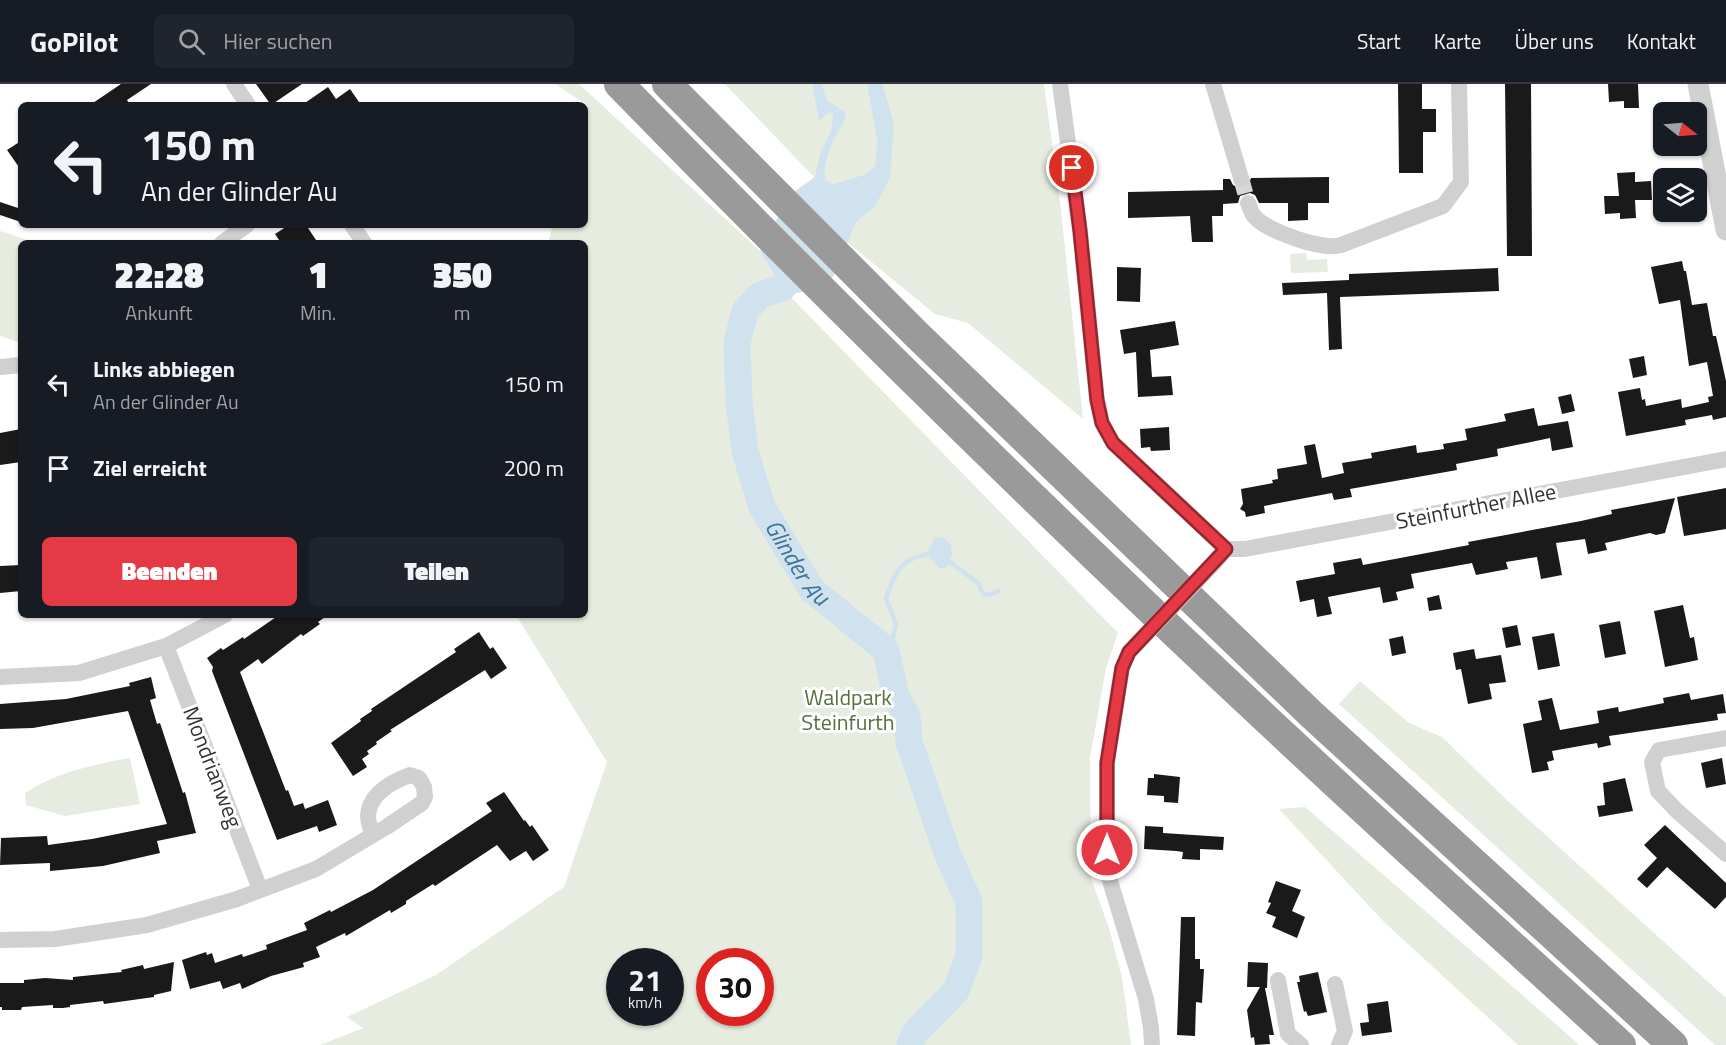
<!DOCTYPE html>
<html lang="de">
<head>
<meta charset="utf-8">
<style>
  body { margin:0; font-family:"Titillium Web",sans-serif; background:#20242c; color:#f1f3f6; height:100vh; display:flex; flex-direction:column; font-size:22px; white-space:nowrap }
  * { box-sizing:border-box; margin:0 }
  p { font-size:20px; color:#9ea1a6 }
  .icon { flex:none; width:33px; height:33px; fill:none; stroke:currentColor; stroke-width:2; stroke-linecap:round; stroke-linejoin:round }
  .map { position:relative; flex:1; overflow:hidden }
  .details { position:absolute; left:18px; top:156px; width:570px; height:378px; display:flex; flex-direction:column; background:#171b24; border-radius:9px; box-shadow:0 2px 4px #0004 }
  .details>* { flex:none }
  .top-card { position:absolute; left:18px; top:18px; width:570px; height:126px; border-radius:9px; box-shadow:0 2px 4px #0004; background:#171b24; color:#f1f3f6; overflow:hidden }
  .needle { width:39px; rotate:107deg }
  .tools { position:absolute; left:1653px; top:18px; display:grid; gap:12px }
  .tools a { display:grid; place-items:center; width:54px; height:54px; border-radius:9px; background:#171b24; box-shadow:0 2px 4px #0004; font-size:30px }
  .speed { position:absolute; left:606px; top:864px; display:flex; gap:12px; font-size:30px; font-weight:700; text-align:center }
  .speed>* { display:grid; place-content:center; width:78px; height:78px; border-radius:50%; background:#171b24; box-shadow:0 2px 4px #0004; line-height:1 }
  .speed small { font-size:15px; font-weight:400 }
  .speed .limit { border:9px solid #d22; background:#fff; color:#111 }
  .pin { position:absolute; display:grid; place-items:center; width:51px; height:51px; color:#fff; margin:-26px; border:3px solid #fff; border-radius:50%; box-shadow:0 2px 6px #0007 }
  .me { position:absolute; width:66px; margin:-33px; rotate:0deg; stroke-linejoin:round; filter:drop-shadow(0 0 4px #0008) }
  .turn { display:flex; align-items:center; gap:21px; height:126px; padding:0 24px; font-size:27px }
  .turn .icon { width:78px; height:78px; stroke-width:2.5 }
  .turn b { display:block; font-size:42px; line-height:51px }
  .eta { display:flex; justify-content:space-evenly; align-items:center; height:102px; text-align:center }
  .eta b { font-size:36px; font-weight:800; line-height:42px }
  .primary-button { display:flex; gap:12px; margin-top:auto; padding:12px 24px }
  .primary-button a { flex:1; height:69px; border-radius:9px; background:#e63946; color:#fff; font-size:24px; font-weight:800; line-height:69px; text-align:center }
  .primary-button a+a { background:#20242c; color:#f1f3f6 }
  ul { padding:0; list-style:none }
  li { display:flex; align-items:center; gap:18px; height:84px; padding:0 24px }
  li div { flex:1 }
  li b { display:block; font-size:22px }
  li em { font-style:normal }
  header { display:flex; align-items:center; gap:36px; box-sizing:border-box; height:84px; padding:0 30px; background:#171b24; border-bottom:2px solid #363941 }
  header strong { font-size:28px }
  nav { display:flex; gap:33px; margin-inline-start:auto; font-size:21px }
  .search { width:420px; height:54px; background:#20242c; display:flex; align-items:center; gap:15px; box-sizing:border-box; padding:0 21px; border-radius:9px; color:#9ea1a6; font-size:22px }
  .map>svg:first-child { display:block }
  .green { fill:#e6ecdf; fill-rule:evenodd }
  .water { fill:#cfe2ee }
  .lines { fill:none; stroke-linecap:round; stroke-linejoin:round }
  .stream { stroke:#cfe2ee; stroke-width:4.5 }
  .river { stroke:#cfe2ee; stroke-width:27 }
  .building { fill:#1a1a1a }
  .minor-tunnel { stroke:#d6d6d6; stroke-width:16; stroke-dasharray:16 8; stroke-linecap:butt }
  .minor { stroke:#d0d0d0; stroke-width:16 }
  .tertiary { stroke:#d0d0d0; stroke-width:21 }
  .motorway { stroke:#9a9a9a; stroke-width:30 }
  .minor-bridge { stroke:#d0d0d0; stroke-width:16 }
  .route-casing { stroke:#96252e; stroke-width:15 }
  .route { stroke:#e63946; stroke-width:10 }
  .labels { text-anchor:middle; stroke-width:6; stroke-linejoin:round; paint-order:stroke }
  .street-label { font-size:22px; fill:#333; stroke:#fff }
  .park-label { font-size:22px; fill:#56703f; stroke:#fff }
  .water-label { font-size:24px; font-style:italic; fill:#3f7597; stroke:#fff }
</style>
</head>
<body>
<header>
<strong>GoPilot</strong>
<div class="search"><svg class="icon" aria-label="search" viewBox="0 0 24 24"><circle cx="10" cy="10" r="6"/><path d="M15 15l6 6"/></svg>Hier suchen</div>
<nav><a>Start</a><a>Karte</a><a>Über uns</a><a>Kontakt</a></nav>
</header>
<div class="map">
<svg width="1726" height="961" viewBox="0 0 1726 961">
  <rect width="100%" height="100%" fill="#fff"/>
  <path class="green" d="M555 0H579L760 167 782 204 1118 549 1106 584 1090 674 1091 794 1109 844 1122 893 1131 961H320L363 944 347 933 436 891 564 803 607 678 516 531H585V159H548L553 141H585V27L587 21ZM620 878H670V928H620ZM710 878H760V928H710Z
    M725 0H812L819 36 830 27 833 31 831 47 821 66 825 95C823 72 836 52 846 33L845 28 827 16 822 0H867L877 57 875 82 866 90 833 100 814 93Z
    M883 0H1044L1060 117 1083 335 968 239 935 230 847 158 856 138 874 124 894 40Z
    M0 147 36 159H21V259L0 252Z
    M1306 169 1307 176 1327 175 1328 188 1291 189 1290 170Z
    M1360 597 1409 639 1442 653 1509 718 1726 914V961H1715L1339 620Z
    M130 674 140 720 65 732 26 721 25 709C55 689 94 680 130 674Z
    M1305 723 1566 949 1579 961H1518L1384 838 1279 725Z"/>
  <path class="water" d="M812 0H822L827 16 845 28 846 33C836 53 823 72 825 96L833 100 866 90 875 82 877 57 867 0H883L894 40 890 94 874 124 856 138 833 193 802 208 787 210 782 204 760 167 782 125 795 107 815 93 821 66 831 47 833 31 830 27 819 37Z
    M935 453 943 454 951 460 952 470 946 485 939 484 927 470Z"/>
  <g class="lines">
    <path class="stream" d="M950 478 978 499 983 509 989 511 998 507
      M875 558 885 557 893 553 896 540 886 514C895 489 899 476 927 470"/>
    <path class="river" id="s1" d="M802 175 788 198 782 204 760 211 745 227 737 259 739 317 745 367 762 423 812 506 886 566 896 613 907 632 909 658 948 771 969 818V872L956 907 914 950 910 961"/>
  </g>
  <path class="building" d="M121 0H151L127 16 130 21H90Z
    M256 0H302L271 21Z
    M1398 0H1422V25H1436V48H1423V89H1399Z
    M1505 0H1531L1532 172H1507Z
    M1608 0H1638L1639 24H1624V17L1609 18Z
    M328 3 336 15 350 5 361 21H302Z
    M21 57V86L7 66Z
    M1635 88V98L1651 97 1652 116H1635L1636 134 1620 135V129L1605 130 1604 112H1619L1617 89Z
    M1329 93V119H1308V136L1288 137V119H1259L1255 111 1250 109 1240 112 1238 119 1223 120V132H1212L1213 158H1192L1190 132 1128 134V108L1223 106V95H1230L1233 101 1239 104 1248 102 1251 94Z
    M0 118 21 125V138L0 131Z
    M289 141H306L318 159H281L275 150Z
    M1682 177 1684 187H1686L1692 221 1707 219 1713 252H1716L1726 297V333L1713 336 1712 331 1685 336 1686 341 1626 352 1618 308 1640 304 1642 316 1645 315 1646 322 1681 315 1682 324 1709 318 1708 313 1713 312 1707 278 1689 282 1680 216 1659 220 1651 183Z
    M1117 183 1141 184 1140 218 1117 217Z
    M1498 184 1499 207 1340 213 1342 265 1329 266 1327 209 1283 211 1282 199 1349 196V190Z
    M1175 237 1179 261 1150 266 1152 293 1171 292 1173 311 1138 313 1136 268 1124 270 1120 246Z
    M1644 272 1647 291 1633 294 1629 275Z
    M1571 310 1575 327 1562 330 1558 313Z
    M1534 324 1538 342 1568 337 1573 363 1552 367 1550 354 1497 365 1498 372 1456 380 1457 386 1350 405 1352 413 1334 416 1332 409 1300 415 1264 422 1265 429 1246 433 1245 428 1240 425 1243 420 1241 405 1273 399 1272 396 1278 395 1277 385 1307 380 1304 362 1315 360 1322 394 1344 389 1342 379 1372 374 1371 369 1416 361 1417 369 1444 365 1443 360 1467 356 1465 345 1506 337 1504 330Z
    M1169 343 1170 366 1151 367 1150 363 1141 364 1140 345Z
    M21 345V378L0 381V349Z
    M1726 404V445L1684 452 1677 413Z
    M1675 414 1665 449 1656 451 1650 449 1605 459 1607 466 1588 470 1585 455 1556 459 1562 491 1541 495 1537 473 1506 478 1508 485 1476 491 1472 479 1411 490 1414 504 1396 508 1398 516 1383 519 1380 503 1328 513 1332 530 1317 533 1314 515 1300 518 1296 497 1335 490 1333 479 1361 474 1363 481 1469 461 1468 458 1581 437 1612 430 1611 426Z
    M21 481V507L0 509V482Z
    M1439 511 1442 525 1429 527 1427 514Z
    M1683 521 1690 554 1694 553 1698 576 1665 583 1654 527Z
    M279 531H328L318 538 320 540 303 552 301 550 262 580 258 575 240 588 286 707 288 706 294 722 303 719 305 725 328 716 337 741 319 748 317 742 277 756 212 587 213 583 207 574 221 564 223 566 243 553 244 555Z
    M1620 537 1626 570 1605 574 1599 541Z
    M1517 541 1521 561 1506 564 1502 544Z
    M479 548 490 565 493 563 507 584 491 595 485 586 390 646 392 647 376 658 377 660 367 667 369 670 362 675 367 683 353 692 331 659 361 637 360 635 372 627 371 625 456 568 454 565Z
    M1554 549 1560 582 1538 586 1532 553Z
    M1403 552 1406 569 1392 572 1389 555Z
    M1474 565 1476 575 1501 571 1506 598 1489 600 1492 615 1468 620 1461 585 1456 586 1453 569Z
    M151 593 156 614 150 616 157 640 160 639 183 709 185 708 196 749 157 757 160 769 103 782 50 787V779L0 781 1 754 47 752 48 761 92 755 167 740 128 627 33 644 0 645V620L66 615 130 602 129 599Z
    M1689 609 1691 616 1723 610 1726 629 1717 630 1718 636 1609 652 1611 661 1598 664 1597 659 1552 667 1554 676 1547 678 1549 686 1532 689 1523 640 1542 636 1538 617 1552 614 1560 646 1599 639 1597 627 1618 623 1619 628 1664 619 1663 614Z
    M1722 674 1726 700 1706 704 1701 679Z
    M1154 690 1180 693 1178 719 1164 718V712L1147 711 1148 694H1154Z
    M1625 694 1633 727 1599 733 1597 722 1605 721 1603 699Z
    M504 708 524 737 525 736 530 743 532 741 549 766 533 777 526 767 510 777 497 761 435 802 433 800 406 817V820L391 829 390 826 346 852 345 849 316 863 320 873 303 879 304 883 271 892 242 905 240 899 223 905 220 897 190 905 182 876 206 868 207 871 212 869 215 879 242 870 243 873 267 865 266 861 307 846 304 839 330 826 331 828 373 806 492 727 486 719Z
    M1665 741 1726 799V813L1715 825 1667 783 1647 804 1637 795 1657 774 1644 761Z
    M1145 742 1163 743V749L1224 753 1223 766 1200 765V776L1182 775 1183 768 1176 767 1144 765Z
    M1276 797 1301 806 1292 827 1305 833 1297 854 1272 843 1276 833 1266 829 1271 819 1268 818Z
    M1181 833H1195V875H1200V885H1204L1202 919 1196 918 1195 952 1177 951Z
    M174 878 171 907 154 911V913L104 920 103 917 70 921V923L63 924H53V921L22 923 21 926H2V923H0V899H24V896L45 894 73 896V893L122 888 121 886 143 881 144 885Z
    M1248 878 1268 879 1267 904H1265L1274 951H1269L1270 960 1255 961 1254 953 1251 954 1247 926 1260 903H1247Z
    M1318 888 1327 928 1308 932 1306 927 1304 928 1297 898H1300L1299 892Z
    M1388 917 1392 948 1362 952 1360 939 1369 938 1367 920Z"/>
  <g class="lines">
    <path class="minor-tunnel" d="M1241 94 1248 119"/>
    <path class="minor" d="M234 0 248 21
      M1060 0 1080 147 1097 316 1102 339 1113 359 1226 465 1214 479
      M1213 0 1241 94
      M1248 119C1250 123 1251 129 1254 132 1266 147 1323 167 1341 161L1443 122 1461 98 1459 0
      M352 141 364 159
      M222 159 247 141
      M0 283 21 281
      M1226 465H1245L1726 375
      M166 562 260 805
      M1129 568 1122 584 1107 679V787L1146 915 1151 944 1152 961
      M0 593 79 589 166 562 225 531
      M1726 654 1659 666 1652 678 1658 707 1676 726 1726 770
      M0 856 55 855 147 841 237 815 316 785 388 742 422 719 425 713 424 703 419 694 410 691C391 698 369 710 368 732 368 738 371 745 372 751
      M1278 896 1288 950 1301 961
      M1335 900 1345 947 1339 961"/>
    <path class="tertiary" d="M1698 0 1726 146"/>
    <path class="motorway" d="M619 0C838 225 1062 445 1292 659 1401 761 1511 860 1621 961
      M667 0 916 250 1311 630 1673 961"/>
    <path class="minor-bridge" d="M1129 568 1214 479"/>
  </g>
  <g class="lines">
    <defs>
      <path id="route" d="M1072 84 1080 147 1097 316 1102 339 1113 359 1226 465 1129 568 1122 584 1107 679V766"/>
    </defs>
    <use href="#route" class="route-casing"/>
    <use href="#route" class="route"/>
  </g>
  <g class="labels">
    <g class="street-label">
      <text transform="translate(1476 422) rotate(-11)" y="8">Steinfurther Allee</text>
      <text transform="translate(213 683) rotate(69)" y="8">Mondrianweg</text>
    </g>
    <g class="park-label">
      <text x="848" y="621">Waldpark<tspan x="848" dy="25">Steinfurth</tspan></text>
    </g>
    <g class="water-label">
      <text dy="8" stroke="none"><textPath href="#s1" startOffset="346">Glinder Au</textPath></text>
    </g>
  </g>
</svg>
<div class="tools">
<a><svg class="needle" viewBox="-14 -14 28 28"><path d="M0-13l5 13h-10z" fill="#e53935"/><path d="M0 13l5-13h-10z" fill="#9ea1a6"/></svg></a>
<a><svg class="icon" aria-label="layers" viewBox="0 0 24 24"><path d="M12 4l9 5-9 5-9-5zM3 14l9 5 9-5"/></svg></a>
</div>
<div class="speed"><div>21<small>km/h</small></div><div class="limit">30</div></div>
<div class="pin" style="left:1072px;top:84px;background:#d93025"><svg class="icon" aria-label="arrive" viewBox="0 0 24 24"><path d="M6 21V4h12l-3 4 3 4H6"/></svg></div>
<svg class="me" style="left:1107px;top:766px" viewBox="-20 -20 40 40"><circle r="17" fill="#e63946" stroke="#fff" stroke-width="3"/><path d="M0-11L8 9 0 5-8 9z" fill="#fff"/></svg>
<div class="top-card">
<div class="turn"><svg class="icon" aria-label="left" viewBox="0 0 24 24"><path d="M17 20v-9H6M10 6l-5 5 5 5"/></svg><div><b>150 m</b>An der Glinder Au</div></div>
</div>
<section class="details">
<div class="eta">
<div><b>22:28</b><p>Ankunft</p></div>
<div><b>1</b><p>Min.</p></div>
<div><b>350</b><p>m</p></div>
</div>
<ul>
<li><svg class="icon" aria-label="left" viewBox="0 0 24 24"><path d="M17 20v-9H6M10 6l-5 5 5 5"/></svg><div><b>Links abbiegen</b><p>An der Glinder Au</p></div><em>150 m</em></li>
<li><svg class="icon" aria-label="arrive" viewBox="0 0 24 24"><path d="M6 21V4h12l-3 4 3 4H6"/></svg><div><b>Ziel erreicht</b></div><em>200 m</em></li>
</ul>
<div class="primary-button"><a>Beenden</a><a>Teilen</a></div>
</section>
</div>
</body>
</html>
